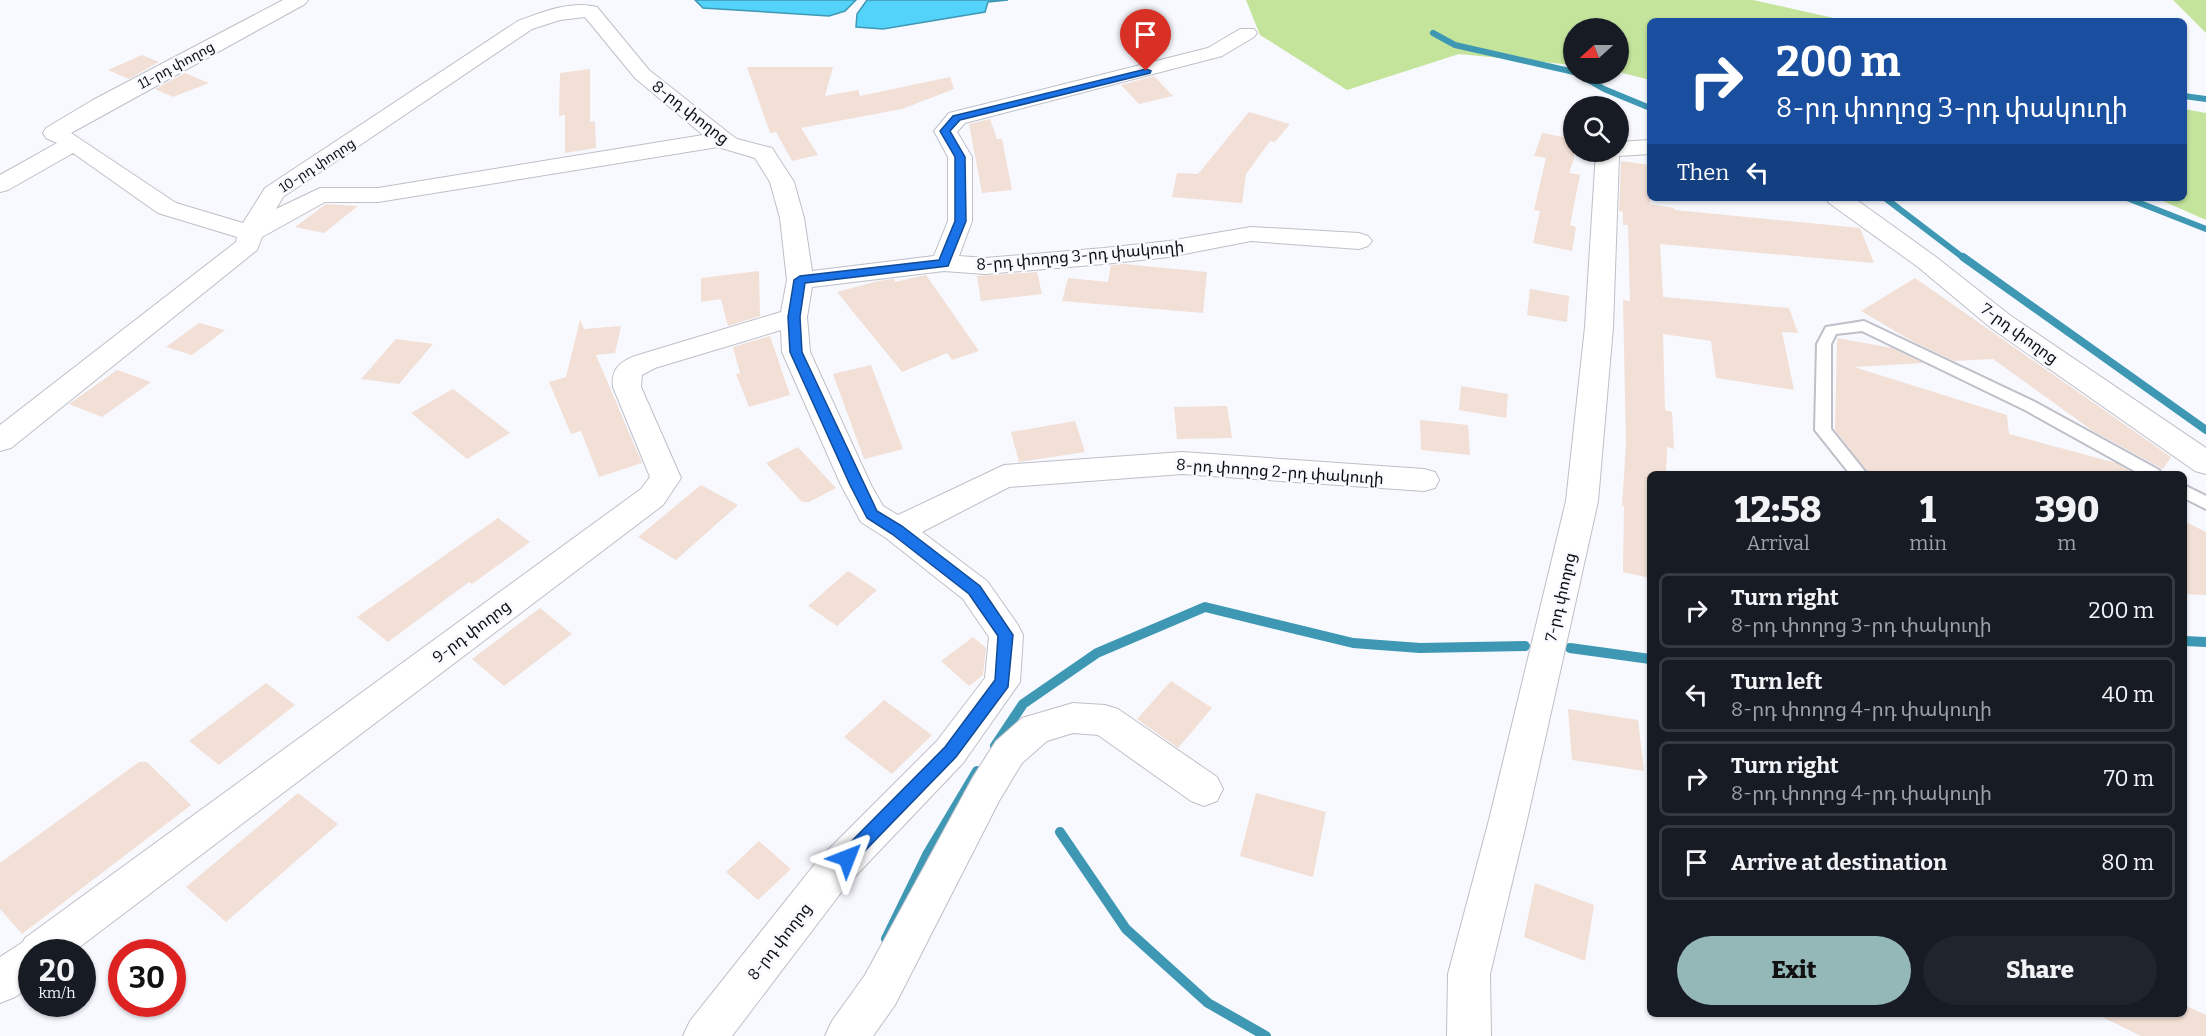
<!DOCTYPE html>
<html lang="en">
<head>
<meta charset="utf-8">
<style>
  body { margin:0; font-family:Bitter,"Noto Sans Armenian",serif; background:#20242c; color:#f1f3f6; height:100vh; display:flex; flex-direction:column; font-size:22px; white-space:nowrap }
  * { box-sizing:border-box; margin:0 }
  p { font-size:20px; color:#9ea1a6 }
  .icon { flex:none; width:33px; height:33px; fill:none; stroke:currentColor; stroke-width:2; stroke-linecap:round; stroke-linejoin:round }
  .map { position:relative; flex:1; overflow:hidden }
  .sheet { position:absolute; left:1647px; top:471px; width:540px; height:546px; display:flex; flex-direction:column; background:#171b24; border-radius:9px; box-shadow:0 2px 4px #0004 }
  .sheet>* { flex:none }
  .guide { position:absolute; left:1647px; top:18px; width:540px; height:183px; border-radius:9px; box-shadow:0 2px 4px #0004; background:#1a4fa0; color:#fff; overflow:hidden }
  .needle { width:39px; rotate:249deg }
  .fabs { position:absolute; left:1563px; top:18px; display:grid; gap:12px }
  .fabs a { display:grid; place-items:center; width:66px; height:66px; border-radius:50%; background:#171b24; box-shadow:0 2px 4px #0004; font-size:30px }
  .speed { position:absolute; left:18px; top:939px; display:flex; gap:12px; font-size:30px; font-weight:700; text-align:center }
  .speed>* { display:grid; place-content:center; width:78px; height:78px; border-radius:50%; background:#171b24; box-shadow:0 2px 4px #0004; line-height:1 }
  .speed small { font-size:15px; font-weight:400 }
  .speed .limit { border:9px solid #d22; background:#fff; color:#111 }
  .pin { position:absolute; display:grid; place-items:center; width:51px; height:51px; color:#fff; margin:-62px -26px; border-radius:50% 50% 50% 0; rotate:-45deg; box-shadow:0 0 6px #0007 }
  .pin .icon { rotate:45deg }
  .me { position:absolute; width:66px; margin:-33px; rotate:45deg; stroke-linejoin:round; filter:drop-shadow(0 0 4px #0008) }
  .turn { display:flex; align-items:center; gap:21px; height:126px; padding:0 30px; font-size:27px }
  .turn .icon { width:78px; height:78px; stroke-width:2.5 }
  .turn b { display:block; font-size:42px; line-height:51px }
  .then { display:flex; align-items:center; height:57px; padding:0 30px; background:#0003; gap:12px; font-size:22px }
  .eta { display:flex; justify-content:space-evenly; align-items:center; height:102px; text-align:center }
  .eta b { font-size:36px; font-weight:800; line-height:42px }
  .button { display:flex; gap:12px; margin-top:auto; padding:12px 30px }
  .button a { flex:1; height:69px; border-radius:36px; background:#94b7b8; color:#111; font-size:24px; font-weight:800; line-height:69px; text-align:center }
  .button a+a { background:#20242c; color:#f1f3f6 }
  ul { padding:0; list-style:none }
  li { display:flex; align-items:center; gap:18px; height:75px; margin:0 12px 9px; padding:0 18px; border:3px solid #363941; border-radius:9px }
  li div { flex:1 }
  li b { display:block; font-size:22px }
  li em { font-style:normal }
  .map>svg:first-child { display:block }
  .green { fill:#c4e49c }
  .water { fill:#53d3f9; stroke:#3e98b3; stroke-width:1.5 }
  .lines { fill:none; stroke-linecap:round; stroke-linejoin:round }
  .stream-far2 { stroke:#3e98b3; stroke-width:6 }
  .stream-far1 { stroke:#3e98b3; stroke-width:8 }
  .stream { stroke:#3e98b3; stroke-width:10 }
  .building { fill:#f2dfd5 }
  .lane-casing { stroke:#bebfc8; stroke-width:4 }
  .street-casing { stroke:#bebfc8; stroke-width:2 }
  .lane { fill:#fff; fill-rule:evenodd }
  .street { fill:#fff; fill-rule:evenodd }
  .route { fill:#1a73e8; stroke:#114b97; stroke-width:1.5 }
  .labels { text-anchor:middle; stroke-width:5; stroke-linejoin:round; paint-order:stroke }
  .far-street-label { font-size:14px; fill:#0d0e10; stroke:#f8f9ff }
  .street-label { font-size:16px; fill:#0d0e10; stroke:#f8f9ff }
</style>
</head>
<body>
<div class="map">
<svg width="2206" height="1036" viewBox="0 0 2206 1036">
  <rect width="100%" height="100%" fill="#f8f9ff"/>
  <path class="green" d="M1149 0H1753L1847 21H1650V80L1619 72 1618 28H1574L1573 65 1459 54 1347 90 1260 35 1246 0Z
    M2173 0H2206V33Z
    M2184 109 2206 113V220L2156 198H2184Z"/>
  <path class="water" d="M695 0H856L845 11 829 16 703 8Z
    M867 0H1008L988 2 985 12 883 29 856 27 857 14Z"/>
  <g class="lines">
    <path class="stream-far2" d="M1433 33 1455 45 1574 72
      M1578 74 1604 89 1650 108
      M2184 96 2206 99
      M1885 198 1965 259
      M2127 198 2206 229"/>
    <path class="stream-far1" d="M1963 257 2206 430"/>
    <path class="stream" d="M2184 641 2206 642
      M1570 648 1650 659
      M995 746 1023 704 1097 653 1205 607 1353 643 1420 648 1525 646
      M1060 832 1126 929 1208 1003 1266 1036
      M886 939 928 853 977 771"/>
  </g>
  <path class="building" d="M142 55 159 62 129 79 108 70Z
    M747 67H833L825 96 858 90 860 96 950 77 954 89 902 109 801 128 818 155 792 161 776 132 770 133Z
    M590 69V122L595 121 596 148 565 153V115L559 116 560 73Z
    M185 73 209 83 173 97 155 89Z
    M1154 76 1173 96 1139 104 1121 85Z
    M1249 112 1290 124 1275 142 1270 141 1246 174 1242 203 1172 197 1177 173 1198 174Z
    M990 119 997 139H1002L1012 190 982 193 969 124Z
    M1542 133 1574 139V159L1569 173 1580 175 1570 225 1576 227 1572 251 1533 243 1540 211 1534 210 1546 158 1534 156Z
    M1621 161 1650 165V204L1674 208 1675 210 1860 228 1874 263 1660 244 1663 297 1789 308 1798 333 1782 332 1794 390 1716 378 1711 341 1663 334 1665 410 1672 412 1674 449 1667 447 1666 474H1650V578L1623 572 1624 506H1622L1626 444 1623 300 1630 301 1628 225H1623V212L1619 211Z
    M326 204 358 206 324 233 295 227Z
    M1124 264 1207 272 1203 313 1062 301 1068 278 1108 282 1111 265Z
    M759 271 760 316 728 326 721 299 701 302V278Z
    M1037 272 1042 294 981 301 977 276Z
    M926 275 979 351 952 360 947 353 902 372 837 292 878 281 894 279 895 282Z
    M1915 278 2171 457 2163 469 2093 431 1993 359 1954 361 1912 341 1861 311Z
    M1530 289 1569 296 1567 322 1527 315Z
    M580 320 584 329 621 326 615 353 596 355 642 463 599 477 581 431 571 434 549 382 566 377Z
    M199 323 225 330 192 355 166 347Z
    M770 336 790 395 749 407 736 374 740 373 733 347Z
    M1837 338 1892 348 1923 363 1854 367 2007 415 2009 434 2116 463 2128 470V474H1869L1835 430Z
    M396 339 433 344 399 384 361 379Z
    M871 365 903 449 864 459 833 374Z
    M117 370 151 382 102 417 69 404Z
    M1461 386 1508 394 1506 418 1459 410Z
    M453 389 510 433 467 459 411 413Z
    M1227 406 1232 438 1177 439 1174 407Z
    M1420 420 1468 425 1470 455 1421 450Z
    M1075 421 1085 452 1019 462 1011 432Z
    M798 447 836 488 809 502H802L766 463Z
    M701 485 738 505 676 560 638 537Z
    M498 518 530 542 472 584 469 582 388 642 357 617Z
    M2184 521 2206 532V595L2184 594Z
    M848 571 877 590 837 626 808 606Z
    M540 608 572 634 504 686 472 659Z
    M973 637 986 648 983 675 969 686 941 661Z
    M1171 681 1212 708 1178 748 1137 719Z
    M266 683 295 705 219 765 189 741Z
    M884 700 932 735 892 774 844 737Z
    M1568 709 1638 720 1644 771 1572 760Z
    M139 762H147L191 805 22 934 0 909V863Z
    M298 793 338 824 226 922 186 887Z
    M1256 793 1326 812 1313 877 1240 856Z
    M759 841 791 869 758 900 726 872Z
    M1535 883 1594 905 1585 961 1524 937Z
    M2184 1005 2206 1015V1036H2141L2096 1014H2184Z"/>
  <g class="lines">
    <defs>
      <path id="lane" d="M1864 321 2035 402 2159 470 2161 474H2140L2025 410 1862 331 1836 334 1831 344V429L1867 474H1850L1815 430 1817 344 1826 327Z
        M2184 485 2206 496V509L2184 498Z"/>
      <path id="street" d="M283 0H308L305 4 71 133 176 203 243 223 265 188 518 21C542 12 571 0 597 7L649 70 730 134 737 139 772 148 794 182 804 218 812 271 934 256 948 221V157L934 131 949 113 1208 48 1240 29H1254L1257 33 1254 37 1222 56 965 123 957 132 972 157V221L959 256 985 258 1104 248 1169 241 1251 227 1359 233 1368 236 1372 241 1368 246 1359 249 1251 241 1169 257 1104 264 985 274 944 271 812 287 807 317 810 352 871 485 883 506 898 515 1004 465 1182 452 1424 469 1435 472 1439 480 1435 488 1424 491 1182 474 1009 487 922 532 987 581 1018 625 1023 635 1020 682 963 763 846 886 732 1036H683L690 1021 818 860 937 741 985 678 989 637 963 599 886 538 861 522 841 485 782 352 781 330 655 368 642 375 641 387 681 478 663 505 73 952H32V985L15 997 0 1003V957L23 942 25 938 641 489 650 477 613 387C611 369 620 362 635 356L781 312 787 280 780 218 770 182 755 158 718 147 378 202H325L262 237 257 250 11 448 0 451V425L236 242 237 237 158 213 73 153 8 190 0 192V175L57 143 46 138 43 133 46 128 93 100ZM585 17 635 78 703 135 378 188H320L276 209 283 197 532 29 560 20Z
        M1650 140V154L1619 156 1613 327 1598 501 1527 820 1490 974 1491 1036H1447L1448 974 1489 820 1566 501 1585 327 1596 152H1618V142Z
        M1826 198H1854L1936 257 2011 316 2206 448V474L2195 471 1991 328 1918 267 1829 203Z
        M1073 703 1105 705 1118 709 1217 777 1223 789 1217 801 1204 806 1191 801 1098 735 1073 733 1047 741 1022 763 999 801 895 1005 873 1036H825L832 1021 865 975 973 777 996 741 1022 718Z"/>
    </defs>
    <use href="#lane" class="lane-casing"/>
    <use href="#street" class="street-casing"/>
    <use href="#lane" class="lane"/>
    <use href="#street" class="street"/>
  </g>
  <path class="route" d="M1146 69 1151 71 1150 73 960 120 950 131 965 157 966 221 948 266 805 283 800 317 802 352 877 511 902 526 980 586 1013 635 1008 687 956 757 853 863 847 865 841 863 839 858 841 852 945 747 995 680 998 636 969 594 892 534 867 518 850 485 790 352 788 317 794 280 800 276 939 260 955 221V157L940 131 953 116Z"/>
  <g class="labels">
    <g class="far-street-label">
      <text transform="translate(176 65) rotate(-28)" y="5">11-րդ փողոց</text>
      <text transform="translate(317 165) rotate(-33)" y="5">10-րդ փողոց</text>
    </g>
    <g class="street-label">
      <text transform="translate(691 112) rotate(38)" y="6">8-րդ փողոց</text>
      <text transform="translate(1080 255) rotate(-5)" y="6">8-րդ փողոց 3-րդ փակուղի</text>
      <text transform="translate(2020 333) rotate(36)" y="6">7-րդ փողոց</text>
      <text transform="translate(1280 471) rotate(4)" y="6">8-րդ փողոց 2-րդ փակուղի</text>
      <text transform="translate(1560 597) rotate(-77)" y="6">7-րդ փողոց</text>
      <text transform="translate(471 631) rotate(-37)" y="6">9-րդ փողոց</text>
      <text transform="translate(779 941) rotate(-52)" y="6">8-րդ փողոց</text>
    </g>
  </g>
</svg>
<div class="fabs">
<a><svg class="needle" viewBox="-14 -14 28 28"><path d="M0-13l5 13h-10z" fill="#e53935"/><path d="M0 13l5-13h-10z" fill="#9ea1a6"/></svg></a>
<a><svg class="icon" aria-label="search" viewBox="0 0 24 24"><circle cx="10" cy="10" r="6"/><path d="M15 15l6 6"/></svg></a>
</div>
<div class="speed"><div>20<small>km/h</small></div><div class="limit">30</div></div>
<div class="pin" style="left:1146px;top:71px;background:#d93025"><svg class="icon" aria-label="arrive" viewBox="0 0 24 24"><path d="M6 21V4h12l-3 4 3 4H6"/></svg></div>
<svg class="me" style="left:847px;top:858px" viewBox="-20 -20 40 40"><path d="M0-17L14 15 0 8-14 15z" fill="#1a73e8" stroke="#fff" stroke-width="4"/></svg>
<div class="guide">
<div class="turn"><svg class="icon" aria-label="right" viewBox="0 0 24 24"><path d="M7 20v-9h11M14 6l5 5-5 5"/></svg><div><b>200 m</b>8-րդ փողոց 3-րդ փակուղի</div></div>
<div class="then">Then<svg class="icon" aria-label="left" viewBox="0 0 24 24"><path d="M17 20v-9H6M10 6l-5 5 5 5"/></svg></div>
</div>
<section class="sheet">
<div class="eta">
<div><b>12:58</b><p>Arrival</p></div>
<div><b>1</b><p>min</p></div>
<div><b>390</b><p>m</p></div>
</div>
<ul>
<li><svg class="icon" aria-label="right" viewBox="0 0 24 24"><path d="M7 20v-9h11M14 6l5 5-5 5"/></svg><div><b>Turn right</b><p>8-րդ փողոց 3-րդ փակուղի</p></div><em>200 m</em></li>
<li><svg class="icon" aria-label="left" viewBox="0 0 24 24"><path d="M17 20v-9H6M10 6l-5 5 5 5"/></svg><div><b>Turn left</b><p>8-րդ փողոց 4-րդ փակուղի</p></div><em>40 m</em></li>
<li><svg class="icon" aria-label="right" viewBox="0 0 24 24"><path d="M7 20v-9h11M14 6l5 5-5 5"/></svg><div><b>Turn right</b><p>8-րդ փողոց 4-րդ փակուղի</p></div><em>70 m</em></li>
<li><svg class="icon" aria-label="arrive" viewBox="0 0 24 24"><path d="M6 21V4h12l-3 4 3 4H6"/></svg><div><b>Arrive at destination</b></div><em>80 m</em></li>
</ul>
<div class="button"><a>Exit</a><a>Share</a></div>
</section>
</div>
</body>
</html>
